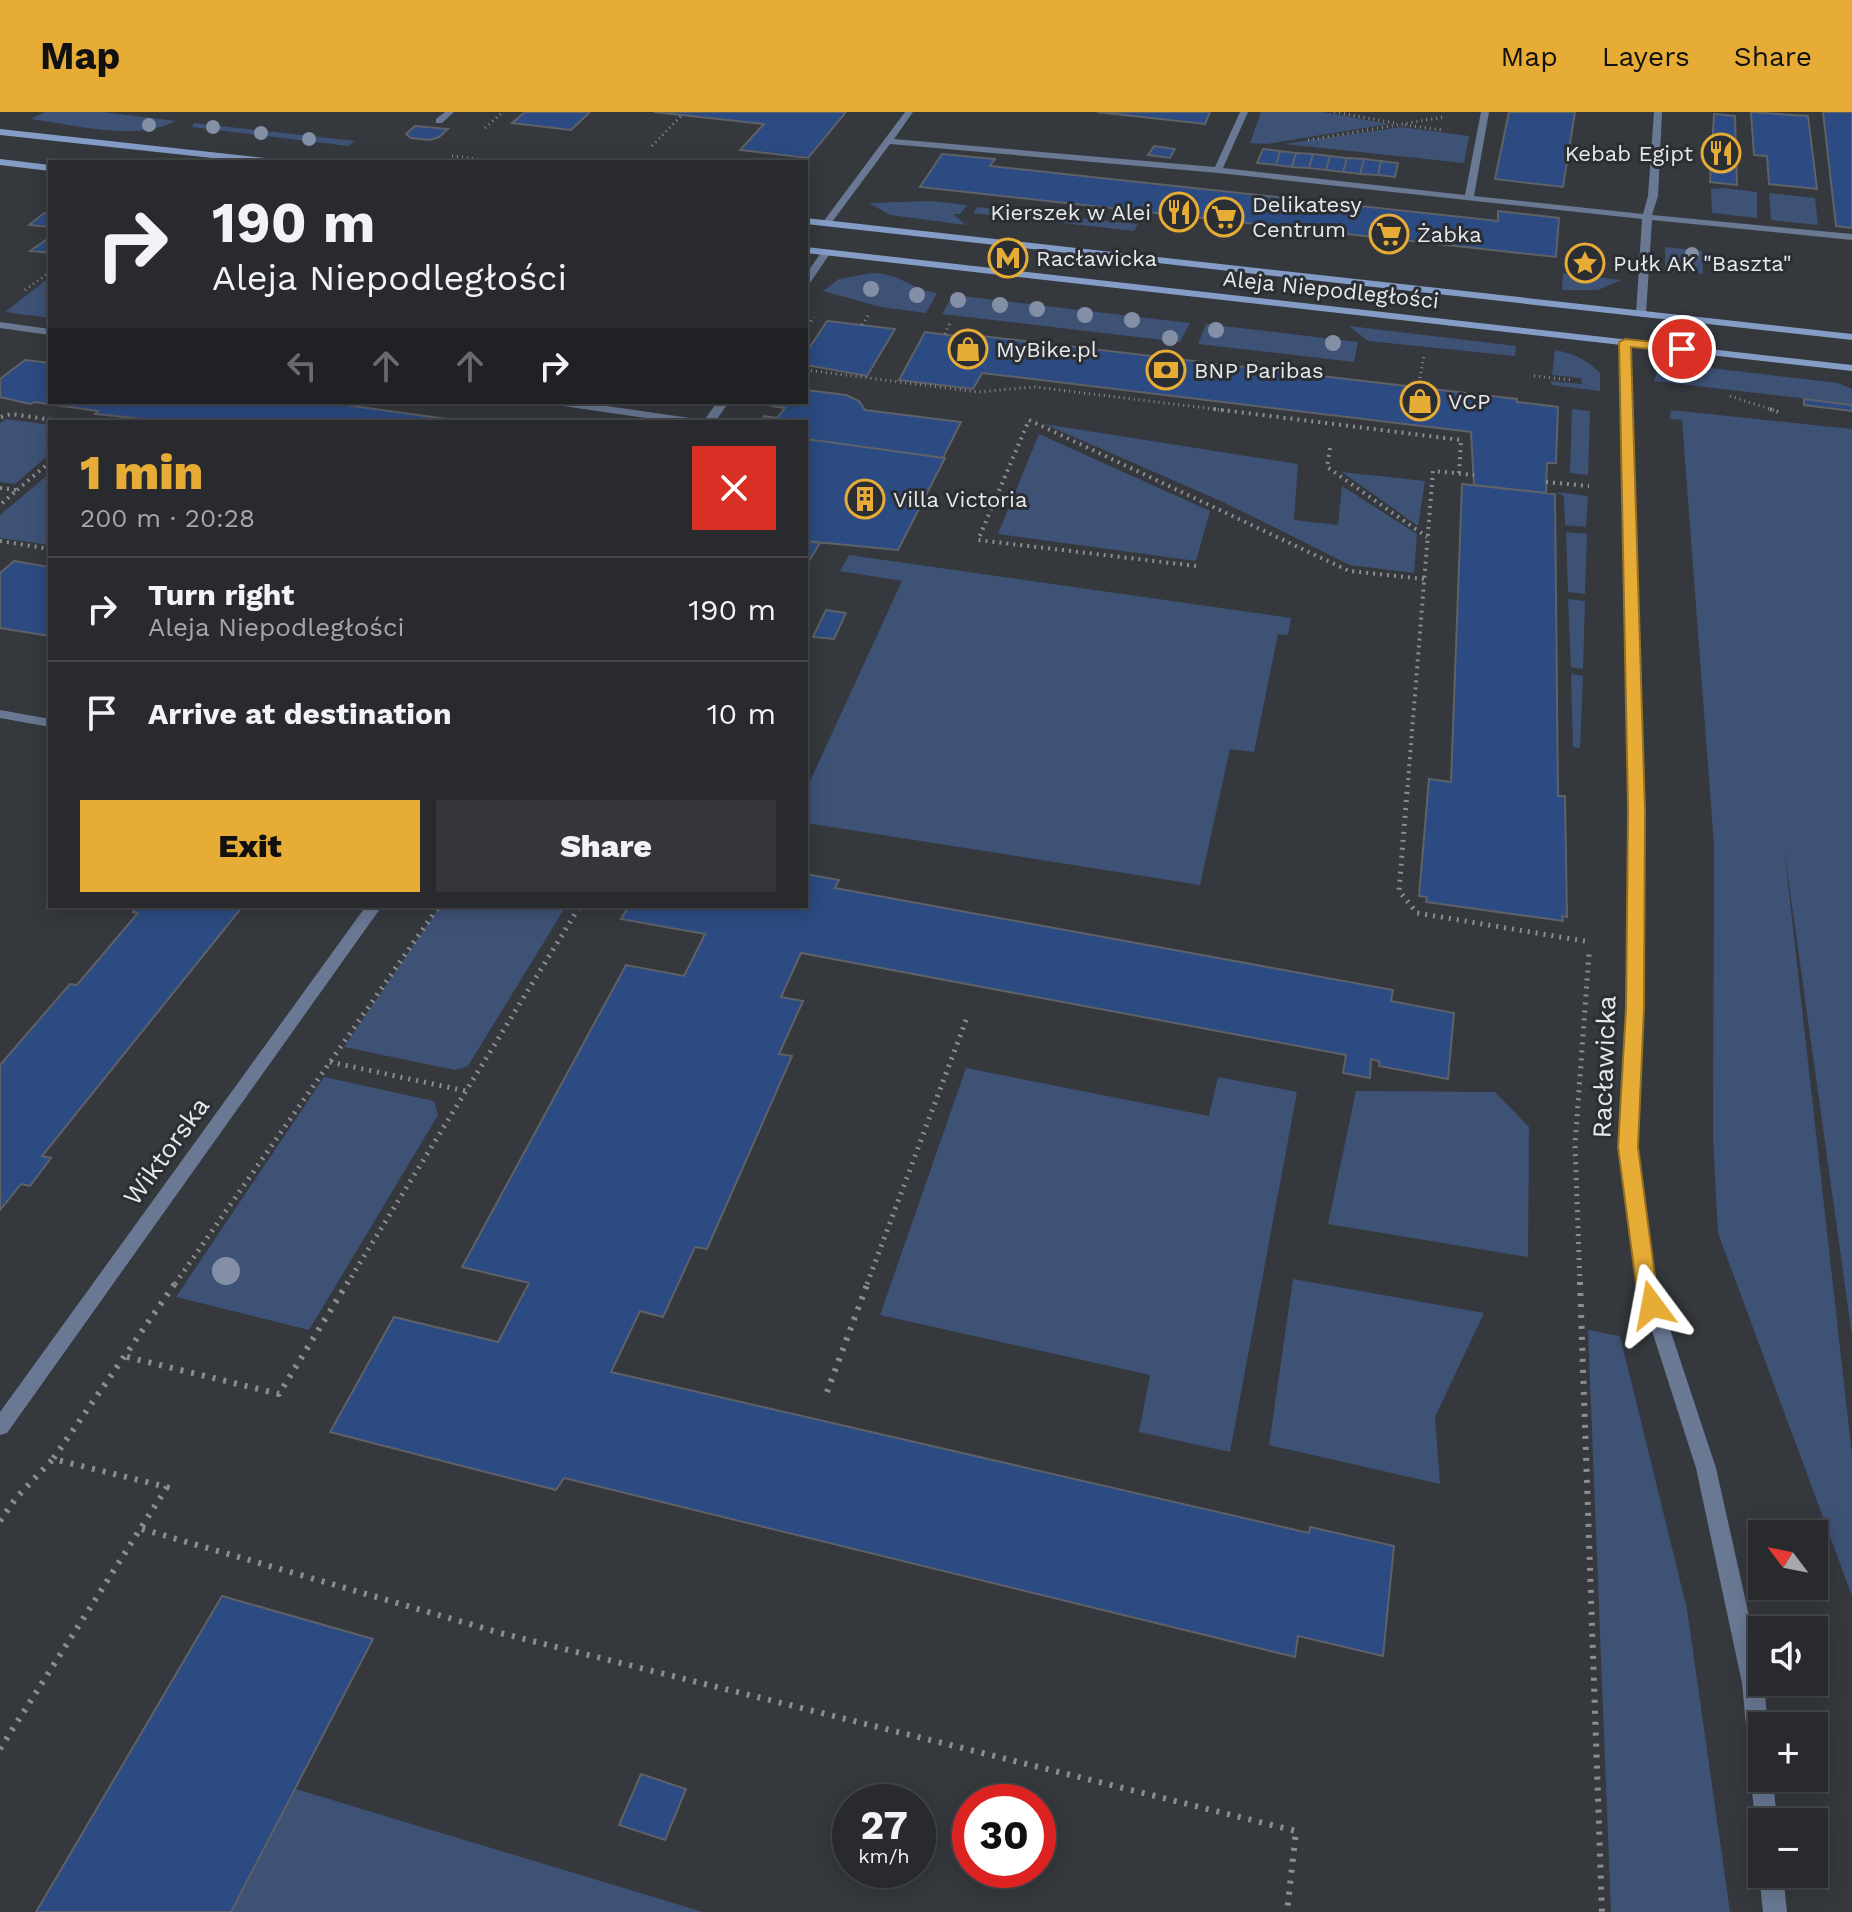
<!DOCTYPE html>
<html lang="en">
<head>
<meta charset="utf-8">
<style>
  body { margin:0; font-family:"Work Sans",sans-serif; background:#34363a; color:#f1f3f6; height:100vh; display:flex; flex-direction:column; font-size:30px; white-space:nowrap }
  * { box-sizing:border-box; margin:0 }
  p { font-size:26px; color:#a5a7aa }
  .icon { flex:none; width:44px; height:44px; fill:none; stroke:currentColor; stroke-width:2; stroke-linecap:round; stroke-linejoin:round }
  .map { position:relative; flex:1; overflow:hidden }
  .panel { position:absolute; left:48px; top:308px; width:760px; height:488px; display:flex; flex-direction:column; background:#282a2e; border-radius:0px; box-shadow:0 4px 20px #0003,0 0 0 2px #44464a }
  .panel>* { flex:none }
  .banner { position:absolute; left:48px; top:48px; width:760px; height:244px; border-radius:0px; box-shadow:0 4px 20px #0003,0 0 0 2px #44464a; background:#282a2e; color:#f1f3f6; overflow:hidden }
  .needle { width:52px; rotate:302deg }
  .tools { position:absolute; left:1748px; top:1408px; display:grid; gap:16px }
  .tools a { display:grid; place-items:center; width:80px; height:80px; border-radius:0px; background:#282a2e; box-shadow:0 4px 20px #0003,0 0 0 2px #44464a; font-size:40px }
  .speed { position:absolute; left:832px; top:1672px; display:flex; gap:16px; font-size:40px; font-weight:700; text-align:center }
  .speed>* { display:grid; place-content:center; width:104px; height:104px; border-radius:50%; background:#282a2e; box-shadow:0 4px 20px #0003,0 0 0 2px #44464a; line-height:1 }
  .speed small { font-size:20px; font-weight:400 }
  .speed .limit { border:12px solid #d22; background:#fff; color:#111 }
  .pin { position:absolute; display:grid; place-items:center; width:68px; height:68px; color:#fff; margin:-34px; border:4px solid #fff; border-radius:50%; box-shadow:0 2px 8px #0007 }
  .me { position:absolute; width:88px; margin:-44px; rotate:347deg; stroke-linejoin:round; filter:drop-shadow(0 0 6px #0008) }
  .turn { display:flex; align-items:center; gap:28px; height:168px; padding:0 32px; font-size:36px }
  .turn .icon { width:104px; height:104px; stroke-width:2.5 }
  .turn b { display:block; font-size:56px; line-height:68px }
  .lanes { display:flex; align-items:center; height:76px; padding:0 32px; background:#0003; justify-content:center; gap:40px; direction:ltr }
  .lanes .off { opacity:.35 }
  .round { display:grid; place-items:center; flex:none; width:84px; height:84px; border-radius:0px; background:#34363a }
  .headline { display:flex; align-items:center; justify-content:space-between; height:136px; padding:0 32px }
  h1 { font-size:48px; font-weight:800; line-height:60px; color:#e6ac36 }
  .button { display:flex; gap:16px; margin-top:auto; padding:16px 32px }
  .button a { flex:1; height:92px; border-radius:0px; background:#e6ac36; color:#111; font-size:32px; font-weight:800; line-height:92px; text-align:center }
  .button a+a { background:#34363a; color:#f1f3f6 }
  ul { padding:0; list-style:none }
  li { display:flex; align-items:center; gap:24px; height:104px; padding:0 32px; border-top:2px solid #44464a }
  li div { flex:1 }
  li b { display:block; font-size:30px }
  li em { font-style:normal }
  header { display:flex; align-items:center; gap:48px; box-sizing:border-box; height:112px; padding:0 40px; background:#e6ac36; color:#111 }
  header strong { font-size:38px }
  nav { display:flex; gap:44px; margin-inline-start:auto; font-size:28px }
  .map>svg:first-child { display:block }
  .green { fill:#3e5276 }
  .building { fill:#2b4b82; stroke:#5e6167; stroke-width:2 }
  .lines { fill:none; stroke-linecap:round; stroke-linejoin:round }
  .path-far3 { stroke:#8b8d91; stroke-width:3; stroke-dasharray:1 4; stroke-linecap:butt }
  .path-far2 { stroke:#8b8d91; stroke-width:4; stroke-dasharray:2 5; stroke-linecap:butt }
  .path-far1 { stroke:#8b8d91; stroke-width:5; stroke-dasharray:2 6; stroke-linecap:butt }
  .path { stroke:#8b8d91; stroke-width:6; stroke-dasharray:3 8; stroke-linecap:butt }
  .lane { fill:#697993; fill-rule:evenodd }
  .street { fill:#697993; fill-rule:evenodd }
  .secondary { fill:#849dc7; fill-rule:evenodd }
  .tree { fill:#838fa5 }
  .route { fill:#e6ac36; stroke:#967023; stroke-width:2 }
  .labels { text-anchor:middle; stroke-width:6; stroke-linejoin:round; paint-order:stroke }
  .far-poi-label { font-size:22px; fill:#e6e8eb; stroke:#2b2e33; text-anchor:start }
  .far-street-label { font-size:22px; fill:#e6e8eb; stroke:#2b2e33 }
  .street-label { font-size:26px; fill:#e6e8eb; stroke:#2b2e33 }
</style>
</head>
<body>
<header>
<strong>Map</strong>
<nav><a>Map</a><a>Layers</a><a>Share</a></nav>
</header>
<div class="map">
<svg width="1852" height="1800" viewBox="0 0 1852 1800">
  <rect width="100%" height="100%" fill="#35383d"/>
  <path class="green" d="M45 0H103L176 9C134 30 76 13 31 7Z
    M1261 0H1323L1389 12 1267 32 1250 31Z
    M194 11 355 29 348 34 192 15Z
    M1401 15 1469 24 1464 51 1284 32Z
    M1723 76 1757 80V106L1712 101 1711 77Z
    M1769 81 1815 86 1818 113 1771 108Z
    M932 89 967 93 960 102H953L966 113 890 103 869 91Z
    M977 95 1138 112 1134 119 973 101Z
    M1665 135 1702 139 1703 162 1665 157Z
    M871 161C904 162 909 177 937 181L926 201 881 195 823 179 839 167Z
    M1563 161 1621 168 1598 178H1562Z
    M46 168 50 169V206L5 200Z
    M953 183 1190 211 1180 230 942 202Z
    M1206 212 1358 230 1354 250 1198 232Z
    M1349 214 1516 234 1515 244 1368 229Z
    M1555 238C1574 242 1586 247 1600 261V279L1551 273V269L1582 272 1581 266 1552 263Z
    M1686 253 1838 271 1852 277V292L1654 269 1658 257Z
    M1572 297 1590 299 1588 363 1570 361Z
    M1671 298 1852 317V1224L1784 736 1852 1343V1484L1718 1121 1713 1025 1714 733 1682 308 1670 307Z
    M6 307 50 313V342L15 372 0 370V311Z
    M1044 312 1298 352 1294 408 1338 413 1342 374 1417 422 1414 461 1350 453 1223 390Z
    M1039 322 1210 399 1196 449 998 422Z
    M1342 360 1425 369 1418 414Z
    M50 361V433L0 426V403Z
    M1556 380 1588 384 1586 415 1565 413 1564 384Z
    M1566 420 1587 422 1585 482 1568 480Z
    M849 443 1291 506 1288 523 1278 522 1254 640 1230 637 1200 773 806 711V678L902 469 840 459Z
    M1568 487 1585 489 1583 557 1571 555Z
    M1571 562 1583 564 1580 636 1573 635Z
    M440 794H566L468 954 455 958 344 935Z
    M966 956 1209 1004 1218 965 1297 980 1230 1340 1139 1320 1150 1263 880 1203Z
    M324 965 434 989 438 1003 309 1218 176 1185Z
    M1356 979 1495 980 1529 1015 1528 1145 1328 1112Z
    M1293 1167 1484 1201 1435 1305 1440 1372 1269 1333Z
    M1588 1218 1620 1224 1687 1497 1730 1800H1611Z
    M296 1677 703 1800H232Z"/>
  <path class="building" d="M525 0H590L571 18 512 11Z
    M654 0H846L808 46 740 38 764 12Z
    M1097 0H1210L1205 12Z
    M1509 0H1575L1563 75 1495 67Z
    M1751 0 1808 4 1817 77 1769 72 1767 44 1754 43Z
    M1823 0H1852V116L1836 114Z
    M1714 2 1735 4 1737 73 1710 70Z
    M415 14 448 17 439 25 430 28 411 26 406 22Z
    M1154 34 1175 37 1170 46 1148 43Z
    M1263 37 1280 39 1276 53 1257 51Z
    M1280 39 1296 41 1292 55 1276 53Z
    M1296 41 1313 42 1309 56 1292 55Z
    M942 42 995 47 990 54 1498 109V99L1559 106 1556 145 920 75Z
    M1313 42 1330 44 1326 58 1309 56Z
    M1330 44 1347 46 1343 60 1326 58Z
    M1347 46 1364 47 1360 62 1343 60Z
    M1364 47 1381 49 1378 63 1360 62Z
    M1381 49 1398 51 1395 65 1378 63Z
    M44 101 50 102V115L29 113Z
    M50 125V141L30 139Z
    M827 209 862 213 895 217 867 264 806 253V241Z
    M925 220 962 225 964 222 1517 287V290L1558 295 1556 351H1547L1546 381 1474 373 1471 320 982 261 973 277 899 268Z
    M25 248 50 251V290H324L447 307 445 310H174L95 302 98 299 34 290 30 292 0 285V267Z
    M806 278 846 283 859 289 865 298 961 310 943 346 806 327V310H761L764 304 777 306 785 296 771 294 774 290H806Z
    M1804 287 1852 293V299L1804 293Z
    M806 327 945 346 898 438 806 429Z
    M1462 372 1555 382 1558 684H1565L1567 805 1562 804 1563 809 1426 790 1427 785 1419 784 1429 667 1451 670Z
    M806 429 820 431 806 454Z
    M14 449 50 455V524L0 516V461Z
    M826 498 846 501 834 527 813 525Z
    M806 762 839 768 835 776 1393 878 1391 889 1454 901 1448 967 1379 954V949L1371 947 1370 966 1343 961 1346 943 801 841 781 885 803 889 779 942 792 944 707 1137 695 1135 663 1205 640 1199 611 1260 1309 1421 1310 1415 1394 1434 1383 1544 1298 1524 1295 1545 564 1366 556 1378 330 1320 394 1205 498 1230 529 1171 462 1155 626 853 684 864 705 822 621 807 629 794H806Z
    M137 794H243L42 1044 51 1046 30 1074 21 1072 0 1098V953L70 872 77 873 138 801 133 800Z
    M222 1484 373 1527 231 1800H36Z
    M641 1662 686 1677 665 1728 619 1713Z"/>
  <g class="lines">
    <path class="path-far3" d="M1334 0 1395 11
      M1405 13 1443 18
      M485 16 503 0
      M1308 28 1444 5
      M652 34 682 3
      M452 44 501 50
      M1583 148 1585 136
      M1570 154 1572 136H1576
      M25 178 50 160
      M862 213 869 202
      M806 218 814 205
      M945 222 950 211
      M806 258 978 280 1035 275 1230 299
      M1534 264 1573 268
      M1420 266 1424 243
      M1730 284 1776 299"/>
    <path class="path-far2" d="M1214 297 1461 328 1459 362
      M1770 297 1778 300
      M1 305 11 302 67 310
      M1330 336 1327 355 1427 425
      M1546 370 1589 374
      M0 376 17 378 0 393
      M17 378 50 350
      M0 429 50 437
      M1196 454 978 428 1029 308 1349 459 1424 467
      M1407 682 1433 359 1474 363"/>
    <path class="path-far1" d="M1407 680 1399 779 1417 801 1590 830
      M330 950 466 979
      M175 1172 439 794
      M347 1172 580 794
      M867 1172 968 903
      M1580 1172 1575 1033 1589 842"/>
    <path class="path" d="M1580 1170 1602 1800
      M127 1245 279 1282 348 1170
      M827 1280 868 1170
      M0 1409 16 1386 53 1347
      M142 1417 504 1522 1296 1719 1287 1800
      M0 1637 167 1375 53 1347 176 1170"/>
    <path class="lane" d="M0 598 50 607V615L0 606Z"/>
    <path class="street" d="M445 0H454L442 11H436V7Z
      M905 0H913L894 27 1215 55 1240 0H1248L1223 56 1465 83 1481 0H1489L1474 84 1643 102 1648 84 1654 0H1662L1658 84 1652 103 1852 122V128L1652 108 1646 202 1641 205 1636 202 1642 107 1218 61 890 32 829 114H823V110Z
      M823 138 831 140 810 171 806 172V162Z
      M0 210 50 217V223L0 216Z
      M1625 227 1630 230 1644 699 1643 896 1637 1035 1655 1172 1716 1356 1764 1571 1768 1614H1762V1666H1773L1777 1710H1762V1720L1758 1718 1755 1710 1742 1571 1696 1356 1637 1172 1619 1035 1627 896 1630 699 1620 230Z
      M550 290H579L697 307 703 310H673L556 293Z
      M717 290H729L715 310H703Z
      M366 794H382L7 1321 0 1323V1300Z
      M1762 1756V1762H1783L1787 1800H1763L1759 1762Z"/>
    <path class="secondary" d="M0 17 274 47 279 50H249L0 23Z
      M0 47 50 53V59L0 53Z
      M806 106 1852 222V228L806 112Z
      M806 135 1852 253V259L806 141Z"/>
  </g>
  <g class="tree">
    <circle cx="149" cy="13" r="7"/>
    <circle cx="213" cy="15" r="7"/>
    <circle cx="261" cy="21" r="7"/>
    <circle cx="309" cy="27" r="7"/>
    <circle cx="1692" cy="142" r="7"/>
    <circle cx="871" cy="177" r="8"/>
    <circle cx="917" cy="183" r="8"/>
    <circle cx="958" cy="188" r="8"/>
    <circle cx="1000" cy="193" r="8"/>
    <circle cx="1037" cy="197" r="8"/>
    <circle cx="1085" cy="203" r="8"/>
    <circle cx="1132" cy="208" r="8"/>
    <circle cx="1216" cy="218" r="8"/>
    <circle cx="1170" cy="226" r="8"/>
    <circle cx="1333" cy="231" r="8"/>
    <circle cx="226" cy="1159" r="14"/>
  </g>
  <path class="route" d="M1625 227 1682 233 1688 237 1682 240 1631 235 1645 699 1644 896 1638 1035 1656 1172 1663 1193 1660 1199 1652 1201 1645 1199 1636 1172 1618 1035 1626 896 1628 699 1619 230Z"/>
  <defs>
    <symbol id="restaurant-ring" viewBox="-11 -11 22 22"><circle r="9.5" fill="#2b2e33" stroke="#e6ac36" stroke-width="1.5"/><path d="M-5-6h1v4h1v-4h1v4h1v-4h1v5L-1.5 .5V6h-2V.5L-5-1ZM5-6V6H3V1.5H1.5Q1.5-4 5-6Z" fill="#e6ac36"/></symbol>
    <symbol id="supermarket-ring" viewBox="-11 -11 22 22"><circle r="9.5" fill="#2b2e33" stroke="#e6ac36" stroke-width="1.5"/><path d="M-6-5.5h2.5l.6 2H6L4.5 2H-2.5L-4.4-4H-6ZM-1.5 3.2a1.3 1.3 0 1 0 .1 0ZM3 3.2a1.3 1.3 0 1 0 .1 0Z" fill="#e6ac36"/></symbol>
    <symbol id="metro-ring" viewBox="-11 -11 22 22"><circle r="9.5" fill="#2b2e33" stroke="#e6ac36" stroke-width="1.5"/><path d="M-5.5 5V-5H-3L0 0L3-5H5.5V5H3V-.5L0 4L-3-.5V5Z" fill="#e6ac36"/></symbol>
    <symbol id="sight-ring" viewBox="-11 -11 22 22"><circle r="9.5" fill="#2b2e33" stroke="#e6ac36" stroke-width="1.5"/><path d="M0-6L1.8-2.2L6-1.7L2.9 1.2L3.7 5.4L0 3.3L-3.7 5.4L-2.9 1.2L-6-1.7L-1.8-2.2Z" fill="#e6ac36"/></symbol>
    <symbol id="shop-ring" viewBox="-11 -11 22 22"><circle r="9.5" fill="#2b2e33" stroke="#e6ac36" stroke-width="1.5"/><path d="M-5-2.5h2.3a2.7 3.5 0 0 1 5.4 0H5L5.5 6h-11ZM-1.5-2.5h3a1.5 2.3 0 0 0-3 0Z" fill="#e6ac36"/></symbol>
    <symbol id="bank-ring" viewBox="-11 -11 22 22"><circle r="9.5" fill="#2b2e33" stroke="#e6ac36" stroke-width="1.5"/><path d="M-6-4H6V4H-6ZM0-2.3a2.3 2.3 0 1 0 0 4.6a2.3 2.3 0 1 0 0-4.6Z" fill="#e6ac36"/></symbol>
    <symbol id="building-ring" viewBox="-11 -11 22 22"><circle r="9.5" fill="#2b2e33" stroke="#e6ac36" stroke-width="1.5"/><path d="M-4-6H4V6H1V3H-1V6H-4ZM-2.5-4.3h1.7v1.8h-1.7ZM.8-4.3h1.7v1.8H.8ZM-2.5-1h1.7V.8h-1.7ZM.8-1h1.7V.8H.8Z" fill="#e6ac36"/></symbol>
  </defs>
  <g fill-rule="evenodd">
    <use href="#restaurant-ring" x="1699" y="19" width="44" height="44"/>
    <use href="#restaurant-ring" x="1157" y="78" width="44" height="44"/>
    <use href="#supermarket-ring" x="1202" y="83" width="44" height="44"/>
    <use href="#supermarket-ring" x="1367" y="100" width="44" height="44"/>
    <use href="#metro-ring" x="986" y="124" width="44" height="44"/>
    <use href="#sight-ring" x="1563" y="129" width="44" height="44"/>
    <use href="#shop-ring" x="946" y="215" width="44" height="44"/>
    <use href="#bank-ring" x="1144" y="236" width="44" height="44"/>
    <use href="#shop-ring" x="1398" y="267" width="44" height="44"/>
    <use href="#building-ring" x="843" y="365" width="44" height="44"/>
  </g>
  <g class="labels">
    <g class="far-poi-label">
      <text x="1693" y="49" text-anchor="end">Kebab Egipt</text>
      <text x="1252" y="100">Delikatesy<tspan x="1252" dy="25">Centrum</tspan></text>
      <text x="1151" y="108" text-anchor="end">Kierszek w Alei</text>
      <text x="1417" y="130">Żabka</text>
      <text x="1036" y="154">Racławicka</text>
      <text x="1613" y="159">Pułk AK "Baszta"</text>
      <text x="996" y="245">MyBike.pl</text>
      <text x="1194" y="266">BNP Paribas</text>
      <text x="1448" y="297">VCP</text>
      <text x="893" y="395">Villa Victoria</text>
    </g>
    <g class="far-street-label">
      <text transform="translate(1331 177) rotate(6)" y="8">Aleja Niepodległości</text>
    </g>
    <g class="street-label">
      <text transform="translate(1604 955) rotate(-88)" y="9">Racławicka</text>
      <text transform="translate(166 1039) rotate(-54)" y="9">Wiktorska</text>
    </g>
  </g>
</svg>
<div class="tools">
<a><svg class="needle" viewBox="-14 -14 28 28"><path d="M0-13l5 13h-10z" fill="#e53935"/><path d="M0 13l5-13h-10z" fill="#a5a7aa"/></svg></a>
<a><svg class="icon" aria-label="sound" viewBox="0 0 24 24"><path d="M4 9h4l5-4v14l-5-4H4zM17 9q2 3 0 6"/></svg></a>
<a>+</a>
<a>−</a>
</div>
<div class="speed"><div>27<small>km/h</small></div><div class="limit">30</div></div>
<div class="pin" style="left:1682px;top:237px;background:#d93025"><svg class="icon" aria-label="arrive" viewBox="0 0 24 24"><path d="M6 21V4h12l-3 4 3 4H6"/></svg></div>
<svg class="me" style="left:1652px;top:1193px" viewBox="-20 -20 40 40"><path d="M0-17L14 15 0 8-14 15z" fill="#e6ac36" stroke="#fff" stroke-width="4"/></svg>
<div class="banner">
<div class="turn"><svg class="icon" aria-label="right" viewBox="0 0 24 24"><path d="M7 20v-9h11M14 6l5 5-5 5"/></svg><div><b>190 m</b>Aleja Niepodległości</div></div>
<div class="lanes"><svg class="icon off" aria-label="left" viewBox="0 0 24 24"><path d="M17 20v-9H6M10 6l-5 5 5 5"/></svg><svg class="icon off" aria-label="ahead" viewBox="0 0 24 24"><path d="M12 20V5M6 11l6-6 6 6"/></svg><svg class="icon off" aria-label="ahead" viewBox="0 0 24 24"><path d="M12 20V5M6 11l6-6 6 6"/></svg><svg class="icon" aria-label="right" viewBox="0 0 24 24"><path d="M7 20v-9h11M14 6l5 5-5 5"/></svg></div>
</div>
<section class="panel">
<div class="headline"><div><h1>1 min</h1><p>200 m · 20:28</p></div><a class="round" style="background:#d93025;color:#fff"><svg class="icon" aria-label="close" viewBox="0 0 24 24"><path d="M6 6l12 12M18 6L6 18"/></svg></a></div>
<ul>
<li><svg class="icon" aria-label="right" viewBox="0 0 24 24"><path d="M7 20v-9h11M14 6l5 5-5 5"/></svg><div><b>Turn right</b><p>Aleja Niepodległości</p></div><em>190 m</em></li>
<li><svg class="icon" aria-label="arrive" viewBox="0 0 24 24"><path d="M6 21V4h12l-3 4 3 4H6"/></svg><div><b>Arrive at destination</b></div><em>10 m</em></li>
</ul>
<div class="button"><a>Exit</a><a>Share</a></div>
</section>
</div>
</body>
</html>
